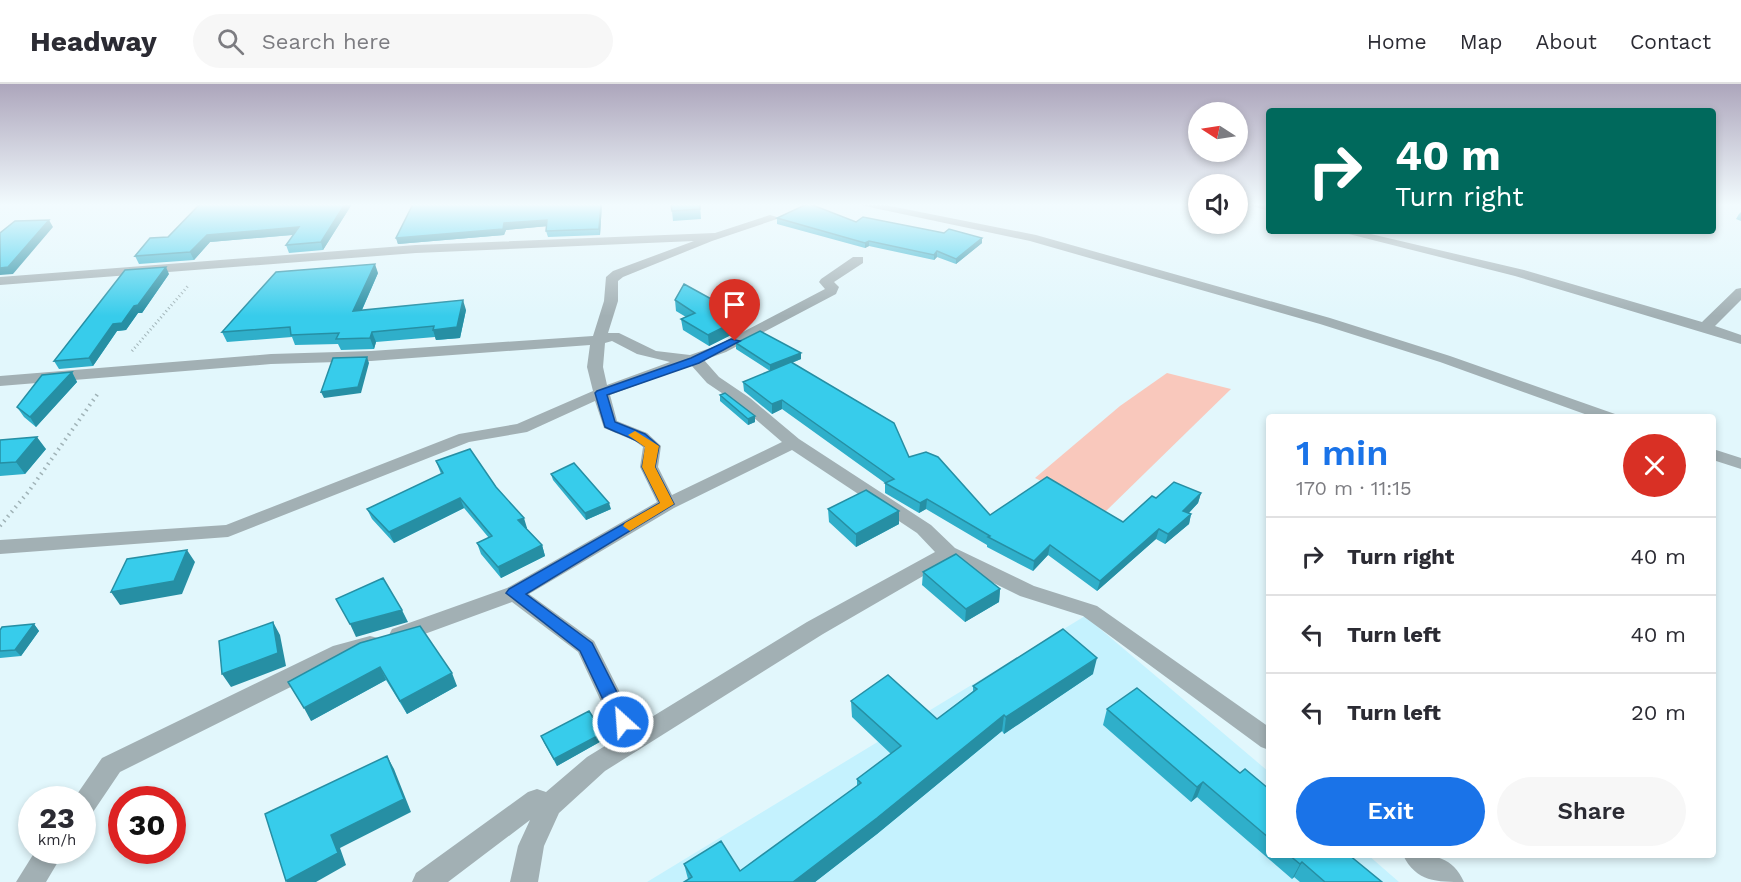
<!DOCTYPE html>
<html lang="en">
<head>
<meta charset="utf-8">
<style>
  body { margin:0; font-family:"Work Sans",sans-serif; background:#f7f7f7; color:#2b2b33; height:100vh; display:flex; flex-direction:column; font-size:22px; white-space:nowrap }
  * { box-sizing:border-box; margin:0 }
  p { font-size:20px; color:#7c7c81 }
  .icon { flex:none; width:33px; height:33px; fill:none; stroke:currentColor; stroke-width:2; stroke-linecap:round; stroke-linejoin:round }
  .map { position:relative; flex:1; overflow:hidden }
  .panel { position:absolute; left:1266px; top:330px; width:450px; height:444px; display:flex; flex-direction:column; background:#fff; border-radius:6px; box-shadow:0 3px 9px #0003 }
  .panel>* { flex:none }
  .top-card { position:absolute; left:1266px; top:24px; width:450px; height:126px; border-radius:6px; box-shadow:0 3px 9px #0003; background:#00695c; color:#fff; overflow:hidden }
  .needle { width:39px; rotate:282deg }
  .controls { position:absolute; left:1188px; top:18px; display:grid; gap:12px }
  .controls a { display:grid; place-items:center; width:60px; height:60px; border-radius:50%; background:#fff; box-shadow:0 3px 9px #0003; font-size:30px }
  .speed { position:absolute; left:18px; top:702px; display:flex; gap:12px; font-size:30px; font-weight:700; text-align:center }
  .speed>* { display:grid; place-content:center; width:78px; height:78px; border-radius:50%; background:#fff; box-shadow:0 3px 9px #0003; line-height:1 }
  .speed small { font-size:15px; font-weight:400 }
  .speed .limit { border:9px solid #d22; background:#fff; color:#111 }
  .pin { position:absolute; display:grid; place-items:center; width:51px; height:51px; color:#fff; margin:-62px -26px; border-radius:50% 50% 50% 0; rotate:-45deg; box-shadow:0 0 6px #0007 }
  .pin .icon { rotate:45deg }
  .me { position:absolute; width:66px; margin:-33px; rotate:334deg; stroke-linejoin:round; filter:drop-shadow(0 0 4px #0008) }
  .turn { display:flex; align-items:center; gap:21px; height:126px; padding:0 30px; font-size:27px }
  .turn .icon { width:78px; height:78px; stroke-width:2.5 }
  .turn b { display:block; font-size:42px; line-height:51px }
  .round { display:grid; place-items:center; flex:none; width:63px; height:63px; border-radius:32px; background:#f7f7f7 }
  .overview { display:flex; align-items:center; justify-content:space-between; height:102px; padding:0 30px }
  h1 { font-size:36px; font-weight:600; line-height:45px; color:#1a73e8 }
  .cta { display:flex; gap:12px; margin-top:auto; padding:12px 30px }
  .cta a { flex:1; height:69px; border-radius:36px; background:#1a73e8; color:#fff; font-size:24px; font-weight:600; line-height:69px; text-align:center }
  .cta a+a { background:#f7f7f7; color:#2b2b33 }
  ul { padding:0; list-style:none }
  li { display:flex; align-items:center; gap:18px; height:78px; padding:0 30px; border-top:2px solid #e1e1e2 }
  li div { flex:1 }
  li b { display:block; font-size:22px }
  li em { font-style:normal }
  header { display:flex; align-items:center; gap:36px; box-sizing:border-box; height:84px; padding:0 30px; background:#fff; border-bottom:2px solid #e1e1e2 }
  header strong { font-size:28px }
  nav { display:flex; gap:33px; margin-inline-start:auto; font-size:21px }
  .search { width:420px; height:54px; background:#f7f7f7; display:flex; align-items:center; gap:15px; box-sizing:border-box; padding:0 21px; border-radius:33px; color:#7c7c81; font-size:22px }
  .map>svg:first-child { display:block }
  .built { fill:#c5f2fe }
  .green { fill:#f9c8bc }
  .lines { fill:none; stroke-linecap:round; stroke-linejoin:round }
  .path-far1 { stroke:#a0b3b7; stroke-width:3; stroke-dasharray:1 3; stroke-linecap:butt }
  .path { stroke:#a0b3b7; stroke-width:4; stroke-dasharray:1.5 4.5; stroke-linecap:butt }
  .minor { fill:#a2b0b4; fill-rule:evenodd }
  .wall { fill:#2fafca }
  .shaded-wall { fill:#268fa4 }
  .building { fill:#37cceb; stroke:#268fa4; stroke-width:1.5 }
  .route { fill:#1a73e8; stroke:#114b97; stroke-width:1.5 }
  .slow { fill:#f59e0b }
</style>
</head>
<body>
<header>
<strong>Headway</strong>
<div class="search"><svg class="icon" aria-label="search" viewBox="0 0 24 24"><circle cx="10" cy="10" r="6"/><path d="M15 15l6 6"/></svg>Search here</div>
<nav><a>Home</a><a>Map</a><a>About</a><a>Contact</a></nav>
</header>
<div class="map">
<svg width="1741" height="798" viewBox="0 0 1741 798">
  <rect width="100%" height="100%" fill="#e2f7fc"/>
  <path class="built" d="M1085 532 1269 688V771H1368L1399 798H647Z"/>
  <path class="green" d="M1167 289 1231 305 1105 428 1035 394 1120 322Z"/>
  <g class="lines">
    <path class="path-far1" d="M132 267 188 202"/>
    <path class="path" d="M0 442 29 407 99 308"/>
    <path class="minor" d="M855 120H880L1036 151 1330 234 1450 272 1615 330 1617 333H1593L1440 278 1320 240 1030 157Z
      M1251 120H1269V127L1252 122Z
      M770 131 780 134 712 157 623 193 618 197V217L608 249H619L656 267 690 271 716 262 825 205 819 198 821 195 853 173H863V179L834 198 839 203 836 210 726 268 704 276 719 293 750 314 799 355 931 441 955 464 1034 502 1097 522 1269 643V666L1261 663 1083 532 1020 512 949 477 823 550 605 687 559 729 544 762 538 798H510L518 762 530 736 448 798H412L416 789 528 708 537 705 546 708 587 673 618 654 578 568 512 518 400 559 392 557 389 551 392 545 507 504 657 418 640 383 643 363 635 357 604 344 595 317 527 348 469 358 228 453 0 470V456L226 441 459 350 517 340 593 307 587 283 590 261 371 277 271 280 0 302V292L271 270 371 267 593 252 604 217 606 193 613 187 694 157 416 169 0 201V193L416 161 715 149ZM612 257 637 270 670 278 607 301 603 283 605 259ZM691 281 707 299 738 320 782 358 672 411 658 383 661 362 647 349 617 337 610 311ZM792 366 917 449 935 468 807 538 637 642 594 557 529 510 674 424Z
      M1337 147H1358L1524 186 1702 238 1736 205 1741 204V216L1715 242 1741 251V260L1515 192Z
      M1713 365 1741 374V385L1713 376Z
      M370 552 378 554 381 560 378 566 347 575 120 688 91 731 82 734V716H73L102 674 333 562Z
      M36 766H65L46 798H16Z
      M1403 771C1429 771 1451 769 1464 798 1437 798 1416 798 1403 771Z"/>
  </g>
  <path class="wall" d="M200 120H352L323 166 289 169 286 161 293 151 210 158 194 176 139 180 135 172 168 153Z
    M413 120H602L600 151 548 153 546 147 547 142 506 146 504 151 398 160 396 154Z
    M700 120 701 135 673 137 672 127Z
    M1741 128V137L1736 135 1739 130Z
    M777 134 856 138 982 154V159L956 180 937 173 934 176 869 162 865 164 777 140Z
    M378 189 362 226H466L460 254 436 256 435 253 376 258 374 265 341 266 338 260 295 261 292 253 227 258 222 248Z
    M169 190 142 229H138L126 246 117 247 93 282 59 285 54 277Z
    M675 216 745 244 709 262 683 246 681 235 686 233 676 227Z
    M736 259 801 269V275L792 279 909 373 990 431 1123 438 1156 414 1201 409 1198 419 1189 429 1191 430 1189 440 1165 460 1156 455 1097 507 1048 471 1033 487 987 463V461L926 425 919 429 885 409V399L782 325 772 330 744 307 743 298 770 287 736 265Z
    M72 288 77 298 36 343 24 333 17 323Z
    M720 311 755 338 748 341 720 317Z
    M0 356 46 365 25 390 0 392Z
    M436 377 496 403 527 444H526L542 461 545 472 501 494 481 470 477 459 489 454 464 424 394 459 372 435 367 425 441 390Z
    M551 390 611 425 586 436 553 396Z
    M828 425 899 440 856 463 829 438Z
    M923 488 1000 505 999 518 965 538 922 501Z
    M34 540 39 547 21 572 0 574V546Z
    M360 559 457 602 407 630 386 596 311 637Z
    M1093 590 1004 650 1002 647 877 750 815 798 688 795 684 780 740 787 857 702V695L891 670 852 633 851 617 937 635 973 607V602Z
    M1107 625 1240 689 1269 705V771H1349L1382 798H1300L1294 793 1292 795 1197 713 1191 718 1103 641Z
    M603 649 605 655 557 682 544 659 541 652Z"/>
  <path class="shaded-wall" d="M345 120H352L323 166 321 158Z
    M601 120H602L600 151 599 145Z
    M49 136 53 143 13 190 0 191V184Z
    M547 136 549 142 506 146 504 151 398 160 396 154 504 139Z
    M299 143 302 150 210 158 194 176 190 168 207 151Z
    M982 154V159L956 180V175Z
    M869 157V162L865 164V159Z
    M937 167V173L934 176V171Z
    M375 180 378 189 357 237 353 227Z
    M166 183 169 190 142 229H138L126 246 117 247 93 282 89 274 113 240 134 222Z
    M463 216 466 226 460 254 436 256 433 246Z
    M744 233 745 244 709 262 708 251Z
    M372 248 376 258 374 265 370 254Z
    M801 269V275L770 287V281Z
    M367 273 369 279 361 309 324 314 321 308Z
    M72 288 77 298 36 343 30 333Z
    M782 316V325L772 330V320Z
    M755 332V338L748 341V335Z
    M37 353 46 365 25 390 16 378Z
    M1201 409 1198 419 1181 437 1183 427Z
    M460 414 464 424 394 459 389 448Z
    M927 415 926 425 919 429 920 419Z
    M609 419 611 425 586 436 585 429Z
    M899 427V440L856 463V450Z
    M1191 430 1189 440 1165 460 1168 450Z
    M524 434 527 444 522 446 518 436Z
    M1159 445 1156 455 1097 507 1100 497Z
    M542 461 545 472 501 494 498 483Z
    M1050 461 1048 471 1033 487 1034 477Z
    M187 466 195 478 182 510 120 521 111 508Z
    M1000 505 999 518 965 538 966 525Z
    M402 526 408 538 356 553 350 540Z
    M273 538 280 551 286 582 231 603 222 590Z
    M34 540 39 547 21 572 15 566Z
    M1097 574 1093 590 1004 650 1006 633Z
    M380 583 386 596 311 637 304 624Z
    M452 589 457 602 407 630 400 617Z
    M1004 631 1002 647 877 750 815 798H793Z
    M603 649 605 655 557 682 554 675Z
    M387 672 394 685 411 728 340 764 346 781 316 798H287L286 797 331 751Z
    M1203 698 1197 713 1191 718 1197 703Z
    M1302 778 1294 793 1292 795 1300 780Z"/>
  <path class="building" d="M200 120H345L321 158 286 161 299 143 207 151 190 168 135 172 150 154 168 153Z
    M413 120H601L599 145 546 147 547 136 504 139 503 145 396 154Z
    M671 120H700V125L672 127Z
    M807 120H810L856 138 863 133 944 149 949 145 982 154 956 175 937 167 934 171 869 157 865 159 777 134Z
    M49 136 8 183 0 184V149L15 137Z
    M375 180 353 227 463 216 457 243 433 246 434 242 372 248 370 254 336 255 339 249 291 251 290 243 222 248 276 188Z
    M166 183 138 221 134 222 122 239 113 240 89 274 54 277 125 186Z
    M684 200 744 233 708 251 681 235 695 229 675 216Z
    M760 247 801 269 770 281 736 259Z
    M367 273 358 303 321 308 333 274Z
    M791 278 894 339 909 373 926 368 938 373 990 431 1047 393 1123 438 1152 412 1156 414 1174 398 1201 409 1183 427 1191 430 1168 450 1159 445 1100 497 1050 461 1034 477 988 453 990 452 927 415 920 419 885 399 894 395 782 316 772 320 743 298Z
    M72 288 30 333 17 323 42 291Z
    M725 309 755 332 748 335 720 311Z
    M37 353 16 378 0 379V356Z
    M470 365 496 403 524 434 518 436 542 461 498 483 477 459 492 452 460 414 389 448 367 425 443 389 436 377Z
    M574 379 609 419 585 429 551 390Z
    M866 406 899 427 856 450 828 425Z
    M187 466 174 497 111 508 127 475Z
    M956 470 1000 505 966 525 923 488Z
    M383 494 402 526 350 540 336 515Z
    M273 538 278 569 222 590 219 557Z
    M34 540 15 566 0 567V546L2 543Z
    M420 542 452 589 400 617 380 583 304 624 288 598 360 559Z
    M1063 545 1097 574 1006 633 1004 631 877 734 793 798H684L692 793 684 780 721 757 740 787 861 699 857 695 901 662 851 617 888 591 937 635 977 605 973 602Z
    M1137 604 1240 689 1245 685 1269 705V754L1203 698 1197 703 1107 625Z
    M589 627 603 649 554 675 541 652Z
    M387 672 404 715 331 751 338 769 286 797 265 730Z
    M1289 771H1349L1382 798H1325L1302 778 1300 780Z"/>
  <linearGradient id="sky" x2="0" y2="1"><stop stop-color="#ada6bc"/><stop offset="0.52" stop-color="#f2fbfe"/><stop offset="1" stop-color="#f2fbfe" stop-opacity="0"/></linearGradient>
  <rect width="1741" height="232" fill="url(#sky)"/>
  <path class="route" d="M731 255 740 257 699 279 607 311 615 338 645 350 659 362 655 383 674 420 526 510 592 559 632 638 629 643 623 645 616 643 580 567 506 509 509 505 660 419 642 383 646 363C633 353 619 350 605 343L595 309 597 307 691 274Z"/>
  <path class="slow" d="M635 347 659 362 655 383 674 420 630 447 623 442 625 439 660 419 642 383 645 363 628 351Z"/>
</svg>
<div class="controls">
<a><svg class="needle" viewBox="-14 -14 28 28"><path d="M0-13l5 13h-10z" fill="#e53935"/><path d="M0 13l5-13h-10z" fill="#7c7c81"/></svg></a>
<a><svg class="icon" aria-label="sound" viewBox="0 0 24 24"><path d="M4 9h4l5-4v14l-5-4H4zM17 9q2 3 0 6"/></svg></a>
</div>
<div class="speed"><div>23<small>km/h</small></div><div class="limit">30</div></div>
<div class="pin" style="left:735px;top:257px;background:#d93025"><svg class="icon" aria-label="arrive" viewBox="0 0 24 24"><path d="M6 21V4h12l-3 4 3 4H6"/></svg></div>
<svg class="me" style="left:623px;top:638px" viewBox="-20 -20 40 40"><circle r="17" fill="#1a73e8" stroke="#fff" stroke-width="3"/><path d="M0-11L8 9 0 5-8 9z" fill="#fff"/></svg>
<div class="top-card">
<div class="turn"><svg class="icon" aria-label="right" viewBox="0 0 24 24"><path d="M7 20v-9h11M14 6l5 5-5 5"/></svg><div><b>40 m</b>Turn right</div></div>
</div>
<section class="panel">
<div class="overview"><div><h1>1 min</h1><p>170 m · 11:15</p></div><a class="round" style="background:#d93025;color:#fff"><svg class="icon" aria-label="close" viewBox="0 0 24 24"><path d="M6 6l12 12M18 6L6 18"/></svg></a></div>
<ul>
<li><svg class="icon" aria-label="right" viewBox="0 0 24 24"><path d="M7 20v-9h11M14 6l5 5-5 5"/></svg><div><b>Turn right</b></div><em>40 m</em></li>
<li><svg class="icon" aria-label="left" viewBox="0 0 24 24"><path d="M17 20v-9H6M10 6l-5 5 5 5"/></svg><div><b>Turn left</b></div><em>40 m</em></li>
<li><svg class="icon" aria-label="left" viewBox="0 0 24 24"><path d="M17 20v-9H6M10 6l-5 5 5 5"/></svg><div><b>Turn left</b></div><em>20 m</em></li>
</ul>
<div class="cta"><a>Exit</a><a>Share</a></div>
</section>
</div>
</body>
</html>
